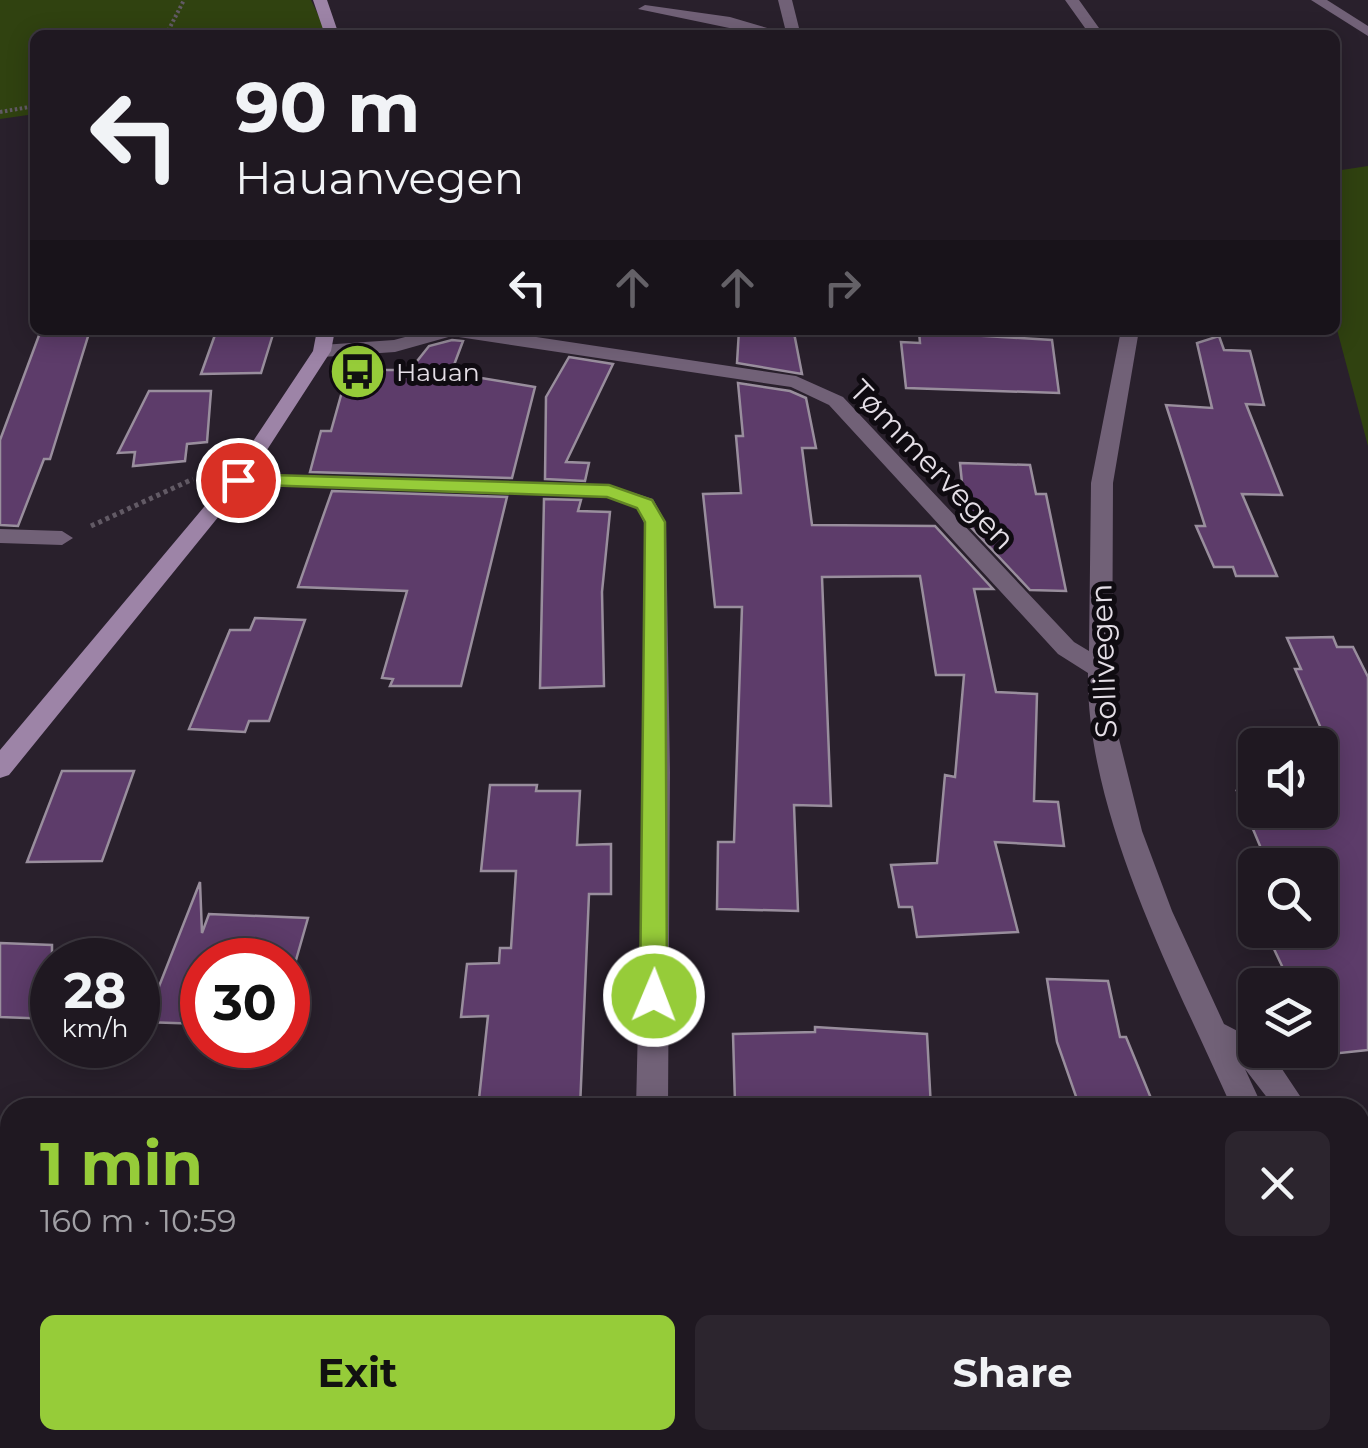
<!DOCTYPE html>
<html lang="en">
<head>
<meta charset="utf-8">
<style>
  body { margin:0; font-family:Montserrat,sans-serif; background:#2c252e; color:#f1f3f6; height:100vh; display:flex; flex-direction:column; font-size:38px; white-space:nowrap }
  * { box-sizing:border-box; margin:0 }
  p { font-size:32px; color:#a1a0a5 }
  .icon { flex:none; width:55px; height:55px; fill:none; stroke:currentColor; stroke-width:2; stroke-linecap:round; stroke-linejoin:round }
  .map { position:relative; flex:1; overflow:hidden }
  .panel { position:absolute; left:0px; top:1098px; width:1370px; height:352px; display:flex; flex-direction:column; background:#1f1821; border-radius:30px 30px 0 0; box-shadow:0 5px 25px #0003,0 0 0 2px #3c373f }
  .panel>* { flex:none }
  .guide { position:absolute; left:30px; top:30px; width:1310px; height:305px; border-radius:15px; box-shadow:0 5px 25px #0003,0 0 0 2px #3c373f; background:#1f1821; color:#f1f3f6; overflow:hidden }
  .fabs { position:absolute; left:1238px; top:728px; display:grid; gap:20px }
  .fabs a { display:grid; place-items:center; width:100px; height:100px; border-radius:15px; background:#1f1821; box-shadow:0 5px 25px #0003,0 0 0 2px #3c373f; font-size:50px }
  .speed { position:absolute; left:30px; top:938px; display:flex; gap:20px; font-size:50px; font-weight:700; text-align:center }
  .speed>* { display:grid; place-content:center; width:130px; height:130px; border-radius:50%; background:#1f1821; box-shadow:0 5px 25px #0003,0 0 0 2px #3c373f; line-height:1 }
  .speed small { font-size:25px; font-weight:400 }
  .speed .limit { border:15px solid #d22; background:#fff; color:#111 }
  .pin { position:absolute; display:grid; place-items:center; width:85px; height:85px; color:#fff; margin:-42px; border:5px solid #fff; border-radius:50%; box-shadow:0 2px 10px #0007 }
  .me { position:absolute; width:110px; margin:-55px; rotate:1deg; stroke-linejoin:round; filter:drop-shadow(0 0 8px #0008) }
  .turn { display:flex; align-items:center; gap:35px; height:210px; padding:0 40px; font-size:45px }
  .turn .icon { width:130px; height:130px; stroke-width:2.5 }
  .turn b { display:block; font-size:70px; line-height:85px }
  .lanes { display:flex; align-items:center; height:95px; padding:0 40px; background:#0003; justify-content:center; gap:50px; direction:ltr }
  .lanes .off { opacity:.35 }
  .round { display:grid; place-items:center; flex:none; width:105px; height:105px; border-radius:15px; background:#2c252e }
  .overview { display:flex; align-items:center; justify-content:space-between; height:170px; padding:0 40px }
  h1 { font-size:60px; font-weight:700; line-height:75px; color:#96cc39 }
  .cta { display:flex; gap:20px; margin-top:auto; padding:20px 40px }
  .cta a { flex:1; height:115px; border-radius:15px; background:#96cc39; color:#111; font-size:40px; font-weight:700; line-height:115px; text-align:center }
  .cta a+a { background:#2c252e; color:#f1f3f6 }
  .map>svg:first-child { display:block }
  .green { fill:#304210 }
  .building { fill:#5d3c6a; stroke:#998e9d; stroke-width:2.5 }
  .lines { fill:none; stroke-linecap:round; stroke-linejoin:round }
  .path-far1 { stroke:#625a65; stroke-width:4; stroke-dasharray:2.5 2.5; stroke-linecap:butt }
  .path { stroke:#625a65; stroke-width:5; stroke-dasharray:4 4; stroke-linecap:butt }
  .service { fill:#716177; fill-rule:evenodd }
  .minor { fill:#716177; fill-rule:evenodd }
  .secondary { fill:#9d84a7; fill-rule:evenodd }
  .route { fill:#96cc39; stroke:#628525; stroke-width:2.5 }
  .labels { text-anchor:middle; stroke-width:10; stroke-linejoin:round; paint-order:stroke }
  .far-poi-label { font-size:25px; fill:#e4dee6; stroke:#0f0b11; text-anchor:start }
  .street-label { font-size:30px; fill:#e4dee6; stroke:#0f0b11 }
</style>
</head>
<body>
<div class="map">
<svg width="1368" height="1448" viewBox="0 0 1368 1448">
  <rect width="100%" height="100%" fill="#29202c"/>
  <path class="green" d="M0 0H311L326 31 35 35V114L0 119Z
    M1368 166V446L1335 322V171Z"/>
  <path class="building" d="M41 330H90L50 459H44L18 526 0 525V440Z
    M739 330 794 333 802 374 737 363Z
    M274 331 261 373 201 374 216 332Z
    M919 332 1052 340 1059 393 906 388 901 342 920 343Z
    M1219 336 1224 350 1250 351 1264 405 1246 404 1282 495 1242 494 1277 576H1236L1233 567H1214L1196 526H1205L1166 405 1212 408 1197 343Z
    M452 340 463 341 451 373 535 387 512 478 310 472 321 431H331L345 381H353L356 370H410L429 346Z
    M569 357 613 364 566 462 589 463 585 481 545 479 546 397Z
    M738 383 790 391 806 398 816 448H802L812 525 935 526 993 589H974L996 692 1037 694 1034 801 1058 802 1064 846 995 842 1018 932 917 937 912 907H899L891 865 937 863 945 775 955 777 964 675H936L920 576 822 577 831 806 794 805 798 911 717 909 718 842H734L742 607H715L703 494 741 493 736 436H743Z
    M149 391H211L207 442 187 444 185 461 133 466 135 452 118 453Z
    M960 463 1030 465 1036 494H1046L1066 591 1030 590 966 522Z
    M332 491 507 497 461 686H390L393 679 382 678 407 591 298 587Z
    M544 499 581 500 578 511 610 512 602 592 604 686 540 688Z
    M255 618 305 620 269 721H249L245 732 189 729 230 630H250Z
    M1333 637 1337 647H1353L1368 677V1050L1331 1054 1320 1038V985H1291L1265 930H1320V865H1268L1237 791H1255V810H1320V788H1330L1320 767V745L1309 743 1327 742 1295 669H1301L1287 638Z
    M62 771H134L102 861 27 862Z
    M490 785H537L536 791H580L577 845 611 844V894H589L580 1108H478L488 1016 461 1017 467 964 499 963 500 948H511L516 871H481Z
    M200 882 202 933 209 914 308 918 296 960H202V1024L145 1022Z
    M0 943 52 945V1019L0 1017Z
    M1047 979 1108 981 1120 1037H1126L1155 1108H1080L1057 1042Z
    M815 1027 927 1034 931 1108 735 1103 733 1034 815 1032Z"/>
  <g class="lines">
    <path class="path-far1" d="M166 35 184 0
      M0 112 35 106"/>
    <path class="path" d="M91 526 193 479"/>
    <path class="service" d="M700 1440H736L739 1448H703Z"/>
    <path class="minor" d="M778 0H792L799 28 793 35H763L638 9 645 5 730 17 781 32 785 28Z
      M1065 0H1079L1104 35H1090Z
      M1311 0H1327L1368 26V36Z
      M431 330H489L796 376 843 397 1074 642 1089 651 1091 483 1121 330H1139L1113 483 1112 711 1142 831 1172 911 1224 1024 1255 1040V1050H1267L1272 1054 1308 1108H1275L1245 1069 1263 1108H1232C1175 980 1086 814 1088 673L1058 654 829 405 791 387 452 336 395 352 322 357 313 351 322 345 394 340Z
      M238 474 609 485 653 499 666 523 670 772 668 1108H636L644 772V523L637 508 606 497 231 484 227 480 231 476Z
      M0 529 62 531 73 538 62 545 0 543Z
      M1360 1192 1368 1196V1234L1360 1231Z
      M1360 1347 1368 1351V1399L1360 1396Z
      M637 1440H673L674 1448H638Z"/>
    <path class="secondary" d="M313 0H327L339 35H325Z
      M317 330H335L331 351 245 484 9 775 0 778V750L230 476 313 351Z"/>
  </g>
  <path class="route" d="M238 474 609 485 652 500 665 522 667 996 663 1004 654 1007 644 1004 640 996 645 522 637 508 607 497 231 484 228 480Z"/>
  <defs>
    <symbol id="bus-disc" viewBox="-11 -11 22 22"><circle r="9.5" fill="#96cc39" stroke="#0f0b11"/><path d="M-5-6H5V4H4V6H2V4H-2V6H-4V4H-5ZM-3.5-4V0h7V-4ZM-3.5 1.2v1.5H-2V1.2ZM2 1.2v1.5H3.5V1.2Z" fill="#111"/></symbol>
  </defs>
  <g fill-rule="evenodd">
    <use href="#bus-disc" x="326" y="340" width="63" height="63"/>
  </g>
  <g class="labels">
    <g class="far-poi-label">
      <text x="396" y="381">Hauan</text>
    </g>
    <g class="street-label">
      <text transform="translate(932 465) rotate(46)" y="10">Tømmervegen</text>
      <text transform="translate(1104 661) rotate(-92)" y="10">Sollivegen</text>
    </g>
  </g>
</svg>
<div class="fabs">
<a><svg class="icon" aria-label="sound" viewBox="0 0 24 24"><path d="M4 9h4l5-4v14l-5-4H4zM17 9q2 3 0 6"/></svg></a>
<a><svg class="icon" aria-label="search" viewBox="0 0 24 24"><circle cx="10" cy="10" r="6"/><path d="M15 15l6 6"/></svg></a>
<a><svg class="icon" aria-label="layers" viewBox="0 0 24 24"><path d="M12 4l9 5-9 5-9-5zM3 14l9 5 9-5"/></svg></a>
</div>
<div class="speed"><div>28<small>km/h</small></div><div class="limit">30</div></div>
<div class="pin" style="left:238px;top:480px;background:#d93025"><svg class="icon" aria-label="arrive" viewBox="0 0 24 24"><path d="M6 21V4h12l-3 4 3 4H6"/></svg></div>
<svg class="me" style="left:654px;top:996px" viewBox="-20 -20 40 40"><circle r="17" fill="#96cc39" stroke="#fff" stroke-width="3"/><path d="M0-11L8 9 0 5-8 9z" fill="#fff"/></svg>
<div class="guide">
<div class="turn"><svg class="icon" aria-label="left" viewBox="0 0 24 24"><path d="M17 20v-9H6M10 6l-5 5 5 5"/></svg><div><b>90 m</b>Hauanvegen</div></div>
<div class="lanes"><svg class="icon" aria-label="left" viewBox="0 0 24 24"><path d="M17 20v-9H6M10 6l-5 5 5 5"/></svg><svg class="icon off" aria-label="ahead" viewBox="0 0 24 24"><path d="M12 20V5M6 11l6-6 6 6"/></svg><svg class="icon off" aria-label="ahead" viewBox="0 0 24 24"><path d="M12 20V5M6 11l6-6 6 6"/></svg><svg class="icon off" aria-label="right" viewBox="0 0 24 24"><path d="M7 20v-9h11M14 6l5 5-5 5"/></svg></div>
</div>
<section class="panel">
<div class="overview"><div><h1>1 min</h1><p>160 m · 10:59</p></div><a class="round"><svg class="icon" aria-label="close" viewBox="0 0 24 24"><path d="M6 6l12 12M18 6L6 18"/></svg></a></div>
<div class="cta"><a>Exit</a><a>Share</a></div>
</section>
</div>
</body>
</html>
